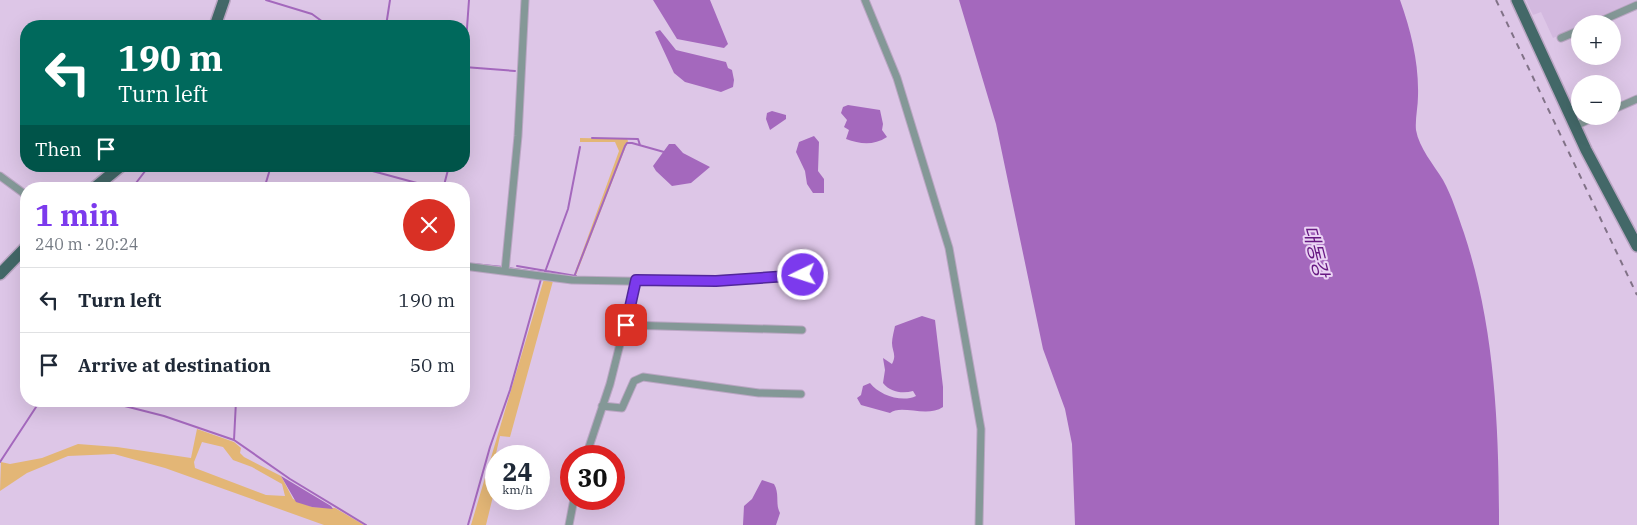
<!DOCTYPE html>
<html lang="en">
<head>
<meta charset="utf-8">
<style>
  body { margin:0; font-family:"IBM Plex Serif","Noto Sans KR",serif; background:#f2f2f3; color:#1f2937; height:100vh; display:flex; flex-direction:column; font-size:19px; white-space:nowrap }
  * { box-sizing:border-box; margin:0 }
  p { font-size:16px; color:#747a83 }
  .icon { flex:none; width:28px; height:28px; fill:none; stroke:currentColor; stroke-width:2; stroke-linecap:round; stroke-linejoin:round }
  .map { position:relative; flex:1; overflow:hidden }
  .details { position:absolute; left:20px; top:182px; width:450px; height:225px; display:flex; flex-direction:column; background:#fff; border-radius:20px; box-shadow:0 5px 20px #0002 }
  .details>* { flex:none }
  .hud { position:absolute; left:20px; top:20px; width:450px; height:152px; border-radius:20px; box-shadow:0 5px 20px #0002; background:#00695c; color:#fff; overflow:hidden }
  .fabs { position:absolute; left:1571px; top:15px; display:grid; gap:10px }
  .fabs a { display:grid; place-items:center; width:50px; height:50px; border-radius:50%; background:#fff; box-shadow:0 5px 20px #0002; font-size:25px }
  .speed { position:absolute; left:485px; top:445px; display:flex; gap:10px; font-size:25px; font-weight:700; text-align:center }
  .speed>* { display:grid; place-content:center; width:65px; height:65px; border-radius:50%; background:#fff; box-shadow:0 5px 20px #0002; line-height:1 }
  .speed small { font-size:12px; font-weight:400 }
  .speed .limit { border:8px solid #d22; background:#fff; color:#111 }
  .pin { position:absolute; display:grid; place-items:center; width:42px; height:42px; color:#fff; margin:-21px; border-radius:10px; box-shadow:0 2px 8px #0006 }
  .me { position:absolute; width:55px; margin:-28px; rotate:266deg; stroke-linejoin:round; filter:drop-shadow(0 0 4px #0008) }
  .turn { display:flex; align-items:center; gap:18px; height:105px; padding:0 15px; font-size:22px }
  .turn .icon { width:65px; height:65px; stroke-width:2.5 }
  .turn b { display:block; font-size:35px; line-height:42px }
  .then { display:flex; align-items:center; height:48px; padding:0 15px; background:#0003; gap:10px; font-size:19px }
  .round { display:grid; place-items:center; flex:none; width:52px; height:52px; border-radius:26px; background:#f2f2f3 }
  .headline { display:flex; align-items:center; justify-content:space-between; height:85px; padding:0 15px }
  h1 { font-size:30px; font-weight:700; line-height:38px; color:#7c3aed }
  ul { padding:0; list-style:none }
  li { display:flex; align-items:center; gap:15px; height:65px; padding:0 15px; border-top:1px solid #e0e1e3 }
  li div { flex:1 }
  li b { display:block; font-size:19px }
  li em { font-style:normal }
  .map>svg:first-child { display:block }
  .built { fill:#d3b9df }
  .green { fill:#e3b676; fill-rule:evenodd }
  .water { fill:#a468bd }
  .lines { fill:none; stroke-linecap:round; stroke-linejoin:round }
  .stream { stroke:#a468bd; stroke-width:2 }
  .minor-casing { stroke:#baa6c3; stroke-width:9 }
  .primary-casing { stroke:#baa6c3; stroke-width:14 }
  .minor { stroke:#849897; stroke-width:7 }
  .primary { stroke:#436868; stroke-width:11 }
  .rail { stroke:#817287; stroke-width:2; stroke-dasharray:6 6; stroke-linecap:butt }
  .route-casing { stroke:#51269a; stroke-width:12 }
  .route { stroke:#7c3aed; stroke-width:9 }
  .labels { text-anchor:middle; stroke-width:4; stroke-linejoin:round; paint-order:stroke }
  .water-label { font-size:19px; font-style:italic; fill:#671982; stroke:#ead3f4 }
</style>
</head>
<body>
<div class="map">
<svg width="1637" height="525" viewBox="0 0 1637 525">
  <rect width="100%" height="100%" fill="#ddc6e7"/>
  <path class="built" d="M1526 0H1637V2L1586 24H1580V26L1553 38 1541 12 1533 15Z"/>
  <path class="green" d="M580 138 627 139 628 141 576 275H574L619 151 615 142H580Z
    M544 279 553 281 510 437 500 436 490 480 496 484 486 525H471Z
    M197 429 234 442 241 448 240 453 244 457 281 476 293 499 312 507 335 508 364 525H324L165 468 114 454 68 456 27 473 0 491 1 462 10 464 42 458 78 444 117 447 191 458ZM202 442 223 447 233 460 252 467 282 484 285 496 266 495 195 468 194 462Z"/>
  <path class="water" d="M653 0H710L728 44 724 48 677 39Z
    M959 0H1400C1411 31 1419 63 1418 96 1418 107 1415 119 1416 130 1419 148 1434 165 1443 180 1452 196 1458 216 1464 233 1495 327 1499 427 1499 525H1075L1072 444 1065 409 1043 349 996 124Z
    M660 30 676 50 726 62 728 68 732 70 734 80 733 87 721 92 685 82 674 73 655 32Z
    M848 105 880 110 883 124 882 130 887 137C873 146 860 144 846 139L849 130 844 127 847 120 841 113 843 107Z
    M772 111 786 115V119L770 130 766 119 767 113Z
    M814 136 819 142 818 171 824 179V193H813L807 184 805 171 796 152 799 142Z
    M669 144H675L683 153 710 167 691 183 672 186 656 171 653 166Z
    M922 316 935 320 943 387V407C927 418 901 404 890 413L861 405 857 398 861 395 863 386 870 383C879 395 902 403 916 396L913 391C902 394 890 392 883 383L885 370 883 358 892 364C897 355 892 351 892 343 892 338 894 331 895 326Z
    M281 476 331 506 333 509 312 507 296 502Z
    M762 480 774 484C780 494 775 504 780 513L776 525H743L744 506 752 499Z"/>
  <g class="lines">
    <path class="stream" d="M266 0 312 14 323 22V26
      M386 26 390 0
      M464 67 515 71
      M464 70 469 0
      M592 138 638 139 640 145
      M354 166 439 189
      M136 189V183L149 166
      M264 189 271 166
      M443 189 449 166
      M473 264 503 267
      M517 266 576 276
      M508 268 557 275
      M545 272 568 209 580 147
      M574 277 625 146 627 143H632L664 152
      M105 401 164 416 234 440 290 479 366 525
      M234 440 236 401
      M0 462 40 401
      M468 525 490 447 510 390 541 279"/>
    <defs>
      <path id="minor" d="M865 0 897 78 949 248 981 429 979 525
        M1594 24 1637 5
        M1561 38 1580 30
        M1612 110 1637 99
        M1575 126 1597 116
        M0 176 26 195
        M99 184 121 189
        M464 266 572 280 673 282 803 275
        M505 271 518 136 525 0
        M626 325 802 330
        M602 406 622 408 634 381 643 377 759 393 801 394
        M586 456 610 384 636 280
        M569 525 574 499"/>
      <path id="primary" d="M1517 0 1586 150 1637 246
        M215 26 224 0
        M93 189 121 166
        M0 274 26 247"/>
    </defs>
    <use href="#minor" class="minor-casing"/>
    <use href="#primary" class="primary-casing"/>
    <use href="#minor" class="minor"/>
    <use href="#primary" class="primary"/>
    <path class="rail" d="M1496 0 1637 295"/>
  </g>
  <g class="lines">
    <defs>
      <path id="route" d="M626 325 636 280 716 281 803 275"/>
    </defs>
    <use href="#route" class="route-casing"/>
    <use href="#route" class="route"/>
  </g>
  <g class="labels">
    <g class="water-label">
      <text transform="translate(1316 251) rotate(76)" y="7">대동강</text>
    </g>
  </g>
</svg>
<div class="fabs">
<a>+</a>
<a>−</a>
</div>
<div class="speed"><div>24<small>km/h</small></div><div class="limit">30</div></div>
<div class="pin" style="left:626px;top:325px;background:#d93025"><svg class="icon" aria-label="arrive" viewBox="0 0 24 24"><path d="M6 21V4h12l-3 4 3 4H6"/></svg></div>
<svg class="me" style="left:803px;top:275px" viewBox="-20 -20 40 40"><circle r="17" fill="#7c3aed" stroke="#fff" stroke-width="3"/><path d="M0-11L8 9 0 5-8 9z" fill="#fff"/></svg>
<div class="hud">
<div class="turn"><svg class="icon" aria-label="left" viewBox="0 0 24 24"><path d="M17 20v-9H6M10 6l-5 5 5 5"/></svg><div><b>190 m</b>Turn left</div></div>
<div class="then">Then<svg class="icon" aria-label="arrive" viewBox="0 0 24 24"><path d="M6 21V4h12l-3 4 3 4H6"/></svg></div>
</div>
<section class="details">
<div class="headline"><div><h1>1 min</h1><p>240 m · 20:24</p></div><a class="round" style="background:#d93025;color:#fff"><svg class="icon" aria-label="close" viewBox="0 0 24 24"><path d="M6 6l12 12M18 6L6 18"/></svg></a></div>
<ul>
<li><svg class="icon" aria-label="left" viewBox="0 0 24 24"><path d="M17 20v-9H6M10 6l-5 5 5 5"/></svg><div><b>Turn left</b></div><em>190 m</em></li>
<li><svg class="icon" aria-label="arrive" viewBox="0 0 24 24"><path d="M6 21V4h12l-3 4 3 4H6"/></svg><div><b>Arrive at destination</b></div><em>50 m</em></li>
</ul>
</section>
</div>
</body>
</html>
